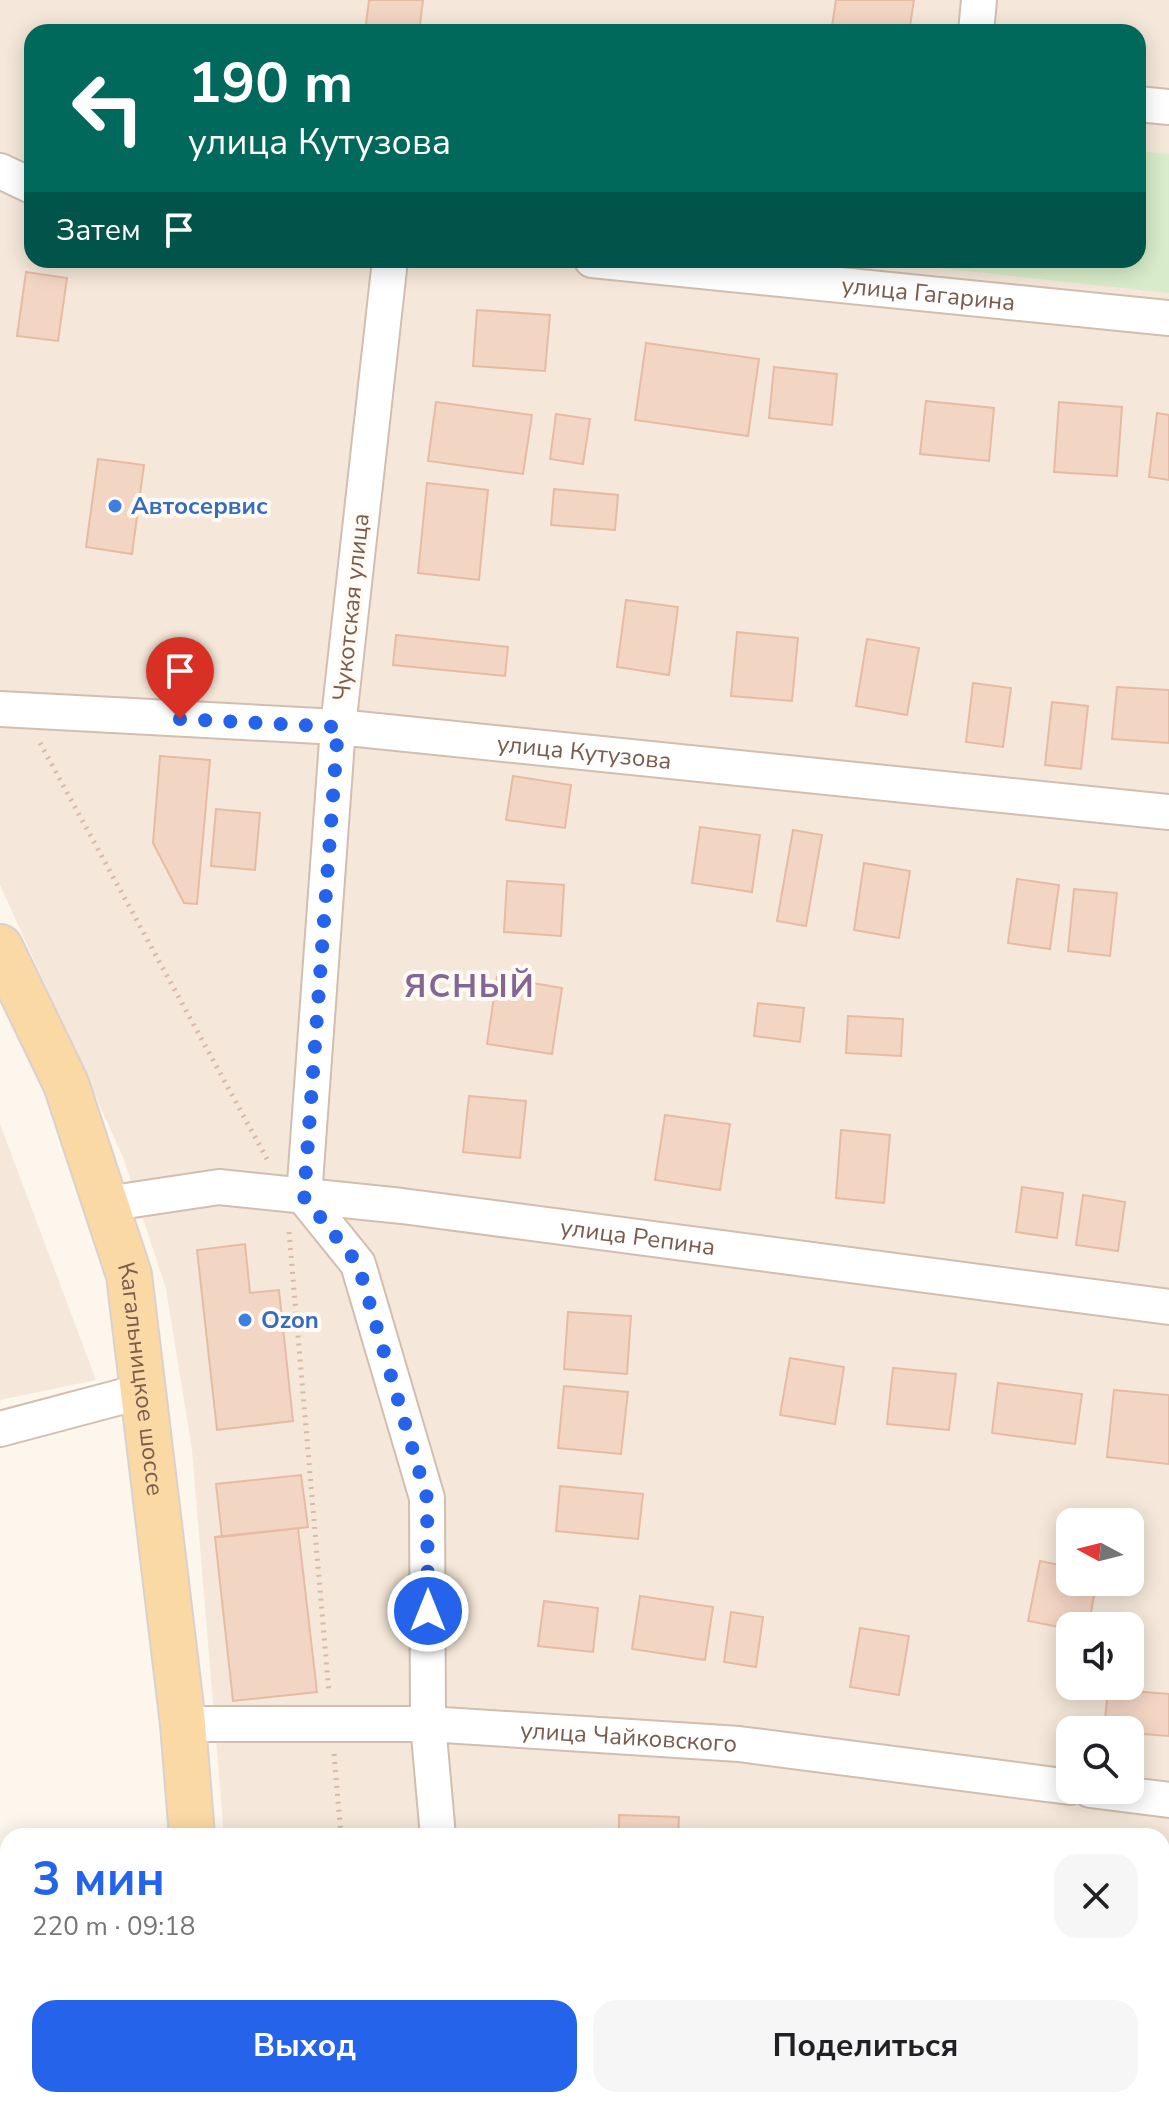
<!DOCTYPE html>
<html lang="ru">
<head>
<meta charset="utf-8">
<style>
  body { margin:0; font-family:"Nunito Sans",sans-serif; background:#f6f6f6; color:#202124; height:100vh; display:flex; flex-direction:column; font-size:30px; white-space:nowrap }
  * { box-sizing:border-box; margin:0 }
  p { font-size:26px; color:#757577 }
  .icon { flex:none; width:44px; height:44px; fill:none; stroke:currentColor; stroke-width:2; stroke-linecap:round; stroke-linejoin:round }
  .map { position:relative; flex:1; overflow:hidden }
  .details { position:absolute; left:0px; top:1828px; width:1170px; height:280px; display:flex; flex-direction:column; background:#fff; border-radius:24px 24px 0 0; box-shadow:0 4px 20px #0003 }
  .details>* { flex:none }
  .guide { position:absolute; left:24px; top:24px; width:1122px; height:244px; border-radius:24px; box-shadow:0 4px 20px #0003; background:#00695c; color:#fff; overflow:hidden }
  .needle { width:52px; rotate:277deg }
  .controls { position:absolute; left:1056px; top:1508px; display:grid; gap:16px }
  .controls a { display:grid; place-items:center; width:88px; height:88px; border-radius:16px; background:#fff; box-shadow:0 4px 20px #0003; font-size:40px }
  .pin { position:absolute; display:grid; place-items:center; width:68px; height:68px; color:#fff; margin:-82px -34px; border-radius:50% 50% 50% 0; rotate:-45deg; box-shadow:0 0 8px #0007 }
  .pin .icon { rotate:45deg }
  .me { position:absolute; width:88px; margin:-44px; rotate:0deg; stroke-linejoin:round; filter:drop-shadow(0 0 6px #0008) }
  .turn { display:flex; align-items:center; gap:28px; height:168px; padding:0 32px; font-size:36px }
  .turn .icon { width:104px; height:104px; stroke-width:2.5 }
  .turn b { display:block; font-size:56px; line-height:68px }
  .then { display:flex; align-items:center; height:76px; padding:0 32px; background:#0003; gap:16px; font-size:30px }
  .round { display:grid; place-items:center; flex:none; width:84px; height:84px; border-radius:24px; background:#f6f6f6 }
  .headline { display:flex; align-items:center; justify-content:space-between; height:136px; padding:0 32px }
  h1 { font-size:48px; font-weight:700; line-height:60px; color:#2563eb }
  .action { display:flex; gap:16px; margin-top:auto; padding:16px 32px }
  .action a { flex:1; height:92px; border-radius:24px; background:#2563eb; color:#fff; font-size:32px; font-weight:700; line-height:92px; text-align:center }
  .action a+a { background:#f6f6f6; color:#202124 }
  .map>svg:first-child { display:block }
  .residential { fill:#f5e8da; fill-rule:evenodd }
  .green { fill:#d8ecc9 }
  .building { fill:#f3d5c3; stroke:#e6bba3; stroke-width:2 }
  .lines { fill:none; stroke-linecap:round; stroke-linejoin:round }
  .minor-casing { stroke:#d1beb0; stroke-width:38 }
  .major-casing { stroke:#dad1cd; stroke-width:48 }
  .path { stroke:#d9b8a5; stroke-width:5; stroke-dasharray:2 6; stroke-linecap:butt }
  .minor { stroke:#fff; stroke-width:34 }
  .major { stroke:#fbd9a5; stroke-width:44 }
  .route { stroke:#2563eb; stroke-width:14; stroke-dasharray:0 25.2 }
  .shop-dot { fill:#3f7fe0; stroke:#fffaf3; stroke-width:3 }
  .labels { text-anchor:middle; stroke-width:8; stroke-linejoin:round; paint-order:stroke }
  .street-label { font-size:24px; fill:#7a5c4d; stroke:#fffaf3 }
  .shop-label { font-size:24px; font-weight:bold; fill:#366cbe; stroke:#fffaf3; text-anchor:start }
  .district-label { font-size:32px; font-weight:bold; letter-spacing:2px; fill:#846695; stroke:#fffaf3 }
</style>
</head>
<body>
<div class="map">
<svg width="1169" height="2108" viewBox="0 0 1169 2108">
  <rect width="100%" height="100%" fill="#fdf6ec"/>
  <path class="residential" d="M0 0H1169V2108H247L246 2100H1162V1836H224L192 1450 166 1289 123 1157 0 885ZM32 32H1138V260H32ZM1070 1522H1130V1582H1070ZM1070 1626H1130V1686H1070ZM1070 1730H1130V1790H1070Z
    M0 1124 96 1380 0 1400Z"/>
  <path class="green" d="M1138 151 1169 154V293L865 260H1138Z"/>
  <path class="building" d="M369 0H423L419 32H365Z
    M836 0H914L909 32H831Z
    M26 272 67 278 58 341 17 336Z
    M477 310 550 315 545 371 473 366Z
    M646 343 759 359 748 436 635 420Z
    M774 367 837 374 832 425 769 418Z
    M926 401 994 408 989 461 920 454Z
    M436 402 532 415 523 474 428 461Z
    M1059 402 1122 407 1117 476 1054 472Z
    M1157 413 1169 415V480L1149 477Z
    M556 414 590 419 583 464 550 459Z
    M98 459 144 465 132 554 86 547Z
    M427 483 488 490 479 580 418 573Z
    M554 489 618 495 615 530 551 525Z
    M626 600 678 607 669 675 617 667Z
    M737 632 798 638 792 701 731 696Z
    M396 635 508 647 505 676 393 665Z
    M867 639 919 648 907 715 856 706Z
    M973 683 1011 688 1003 747 966 742Z
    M1117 687 1169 690V743L1112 739Z
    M1052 702 1088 706 1081 769 1045 765Z
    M160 756 210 760 197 904 184 903 153 843Z
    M513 776 571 785 565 828 506 820Z
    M216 809 260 813 255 870 211 866Z
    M700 827 760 835 752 892 692 883Z
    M793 830 822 835 806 926 777 921Z
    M864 863 910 871 899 938 854 930Z
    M1017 879 1059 885 1050 949 1008 943Z
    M507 881 564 885 561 936 504 932Z
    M1074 889 1117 893 1110 956 1068 951Z
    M497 977 562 988 552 1054 487 1044Z
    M758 1003 804 1008 800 1042 754 1036Z
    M848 1016 903 1019 901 1056 846 1053Z
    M469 1096 526 1101 520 1158 463 1152Z
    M665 1115 730 1124 720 1190 655 1180Z
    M841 1130 890 1135 884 1203 836 1198Z
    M1022 1187 1063 1193 1057 1238 1016 1232Z
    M1083 1195 1125 1202 1118 1251 1076 1245Z
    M245 1244 250 1293 279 1290 293 1421 217 1430 197 1250Z
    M568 1312 631 1316 627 1374 564 1369Z
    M790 1358 844 1367 835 1424 780 1415Z
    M893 1368 956 1374 949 1430 887 1424Z
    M998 1383 1082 1394 1075 1444 992 1433Z
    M564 1386 628 1392 621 1454 558 1448Z
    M1114 1390 1169 1395V1464L1107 1457Z
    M301 1475 308 1527 222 1537 216 1484Z
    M560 1486 643 1494 638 1539 556 1531Z
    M298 1528 317 1692 233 1701 215 1537Z
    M1040 1561 1070 1567V1582H1097L1088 1626H1070V1629L1028 1621Z
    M640 1596 713 1607 705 1660 632 1649Z
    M544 1601 598 1608 593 1652 538 1646Z
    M731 1612 763 1617 756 1667 724 1662Z
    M860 1628 909 1636 899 1695 850 1687Z
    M1108 1689 1169 1694V1736L1130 1733V1730H1104Z
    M619 1815 679 1817 678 1836H619Z
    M579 2100H634L633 2108H578Z
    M712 2100 767 2103V2108H712Z
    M1020 2100H1053L1052 2108H1019Z"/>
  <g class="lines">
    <defs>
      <g id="minor">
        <path d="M976 32 979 0"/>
        <path d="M1138 104 1169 107"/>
        <path d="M0 171 32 186"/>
        <path d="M390 260 338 727 304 1197 358 1264 427 1498 428 1724 438 1836"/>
        <path id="s1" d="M592 260 1169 318"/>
        <path id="s2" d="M0 709 338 727 1169 812"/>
        <path id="s3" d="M106 1204 219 1187 402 1206 1169 1307"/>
        <path d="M0 1429 143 1391"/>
        <path id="s4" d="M183 1724H428L739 1744 1070 1787"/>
        <path d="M1090 1790 1169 1800"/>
        <path d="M460 2100 461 2108"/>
      </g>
      <g id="major">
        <path id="s5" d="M0 947 66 1084 129 1275 183 1724 192 1836"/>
        <path d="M212 2100 213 2108"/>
      </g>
    </defs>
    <use href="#minor" class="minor-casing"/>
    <use href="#major" class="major-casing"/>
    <path class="path" d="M40 743 267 1159
      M289 1232 329 1693
      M334 1754 341 1836
      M362 2100 363 2108"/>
    <use href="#minor" class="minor"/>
    <use href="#major" class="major"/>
  </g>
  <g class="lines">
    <path class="route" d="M180 719 338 727 304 1197 358 1264 427 1498 428 1611"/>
  </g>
  <g class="shop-dot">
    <circle cx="115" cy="506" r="8"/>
    <circle cx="245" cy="1320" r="8"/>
  </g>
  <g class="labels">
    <g class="street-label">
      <text dy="8" stroke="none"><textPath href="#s1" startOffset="338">улица Гагарина</textPath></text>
      <text transform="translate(351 607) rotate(-84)" y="8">Чукотская улица</text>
      <text dy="8" stroke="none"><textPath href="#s2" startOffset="586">улица Кутузова</textPath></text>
      <text dy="8" stroke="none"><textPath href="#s3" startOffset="536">улица Репина</textPath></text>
      <text dy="8" stroke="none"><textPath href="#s5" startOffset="458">Кагальницкое шоссе</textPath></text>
      <text dy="8" stroke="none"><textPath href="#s4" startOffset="446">улица Чайковского</textPath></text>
    </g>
    <g class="shop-label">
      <text x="131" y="514">Автосервис</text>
      <text x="261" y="1328">Ozon</text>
    </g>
    <g class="district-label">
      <text x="470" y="997">ЯСНЫЙ</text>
    </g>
  </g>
</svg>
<div class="controls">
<a><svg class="needle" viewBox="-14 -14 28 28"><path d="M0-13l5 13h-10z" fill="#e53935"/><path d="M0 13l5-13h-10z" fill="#757577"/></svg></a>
<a><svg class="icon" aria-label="sound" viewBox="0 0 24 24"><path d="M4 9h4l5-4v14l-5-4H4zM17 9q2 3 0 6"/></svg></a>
<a><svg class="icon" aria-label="search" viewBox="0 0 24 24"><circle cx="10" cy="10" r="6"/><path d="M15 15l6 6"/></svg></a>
</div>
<div class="pin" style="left:180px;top:719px;background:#d93025"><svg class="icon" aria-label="arrive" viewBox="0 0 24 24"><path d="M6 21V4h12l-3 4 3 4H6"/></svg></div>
<svg class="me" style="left:428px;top:1611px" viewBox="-20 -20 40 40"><circle r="17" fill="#2563eb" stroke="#fff" stroke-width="3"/><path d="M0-11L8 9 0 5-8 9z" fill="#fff"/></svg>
<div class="guide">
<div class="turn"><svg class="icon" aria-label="left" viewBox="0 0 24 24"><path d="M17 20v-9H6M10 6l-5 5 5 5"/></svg><div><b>190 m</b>улица Кутузова</div></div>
<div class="then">Затем<svg class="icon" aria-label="arrive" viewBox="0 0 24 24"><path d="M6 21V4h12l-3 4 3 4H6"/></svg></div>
</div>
<section class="details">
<div class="headline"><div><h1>3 мин</h1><p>220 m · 09:18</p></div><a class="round"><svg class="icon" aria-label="close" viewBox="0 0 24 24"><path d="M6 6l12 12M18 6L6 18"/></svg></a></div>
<div class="action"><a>Выход</a><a>Поделиться</a></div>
</section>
</div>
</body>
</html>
